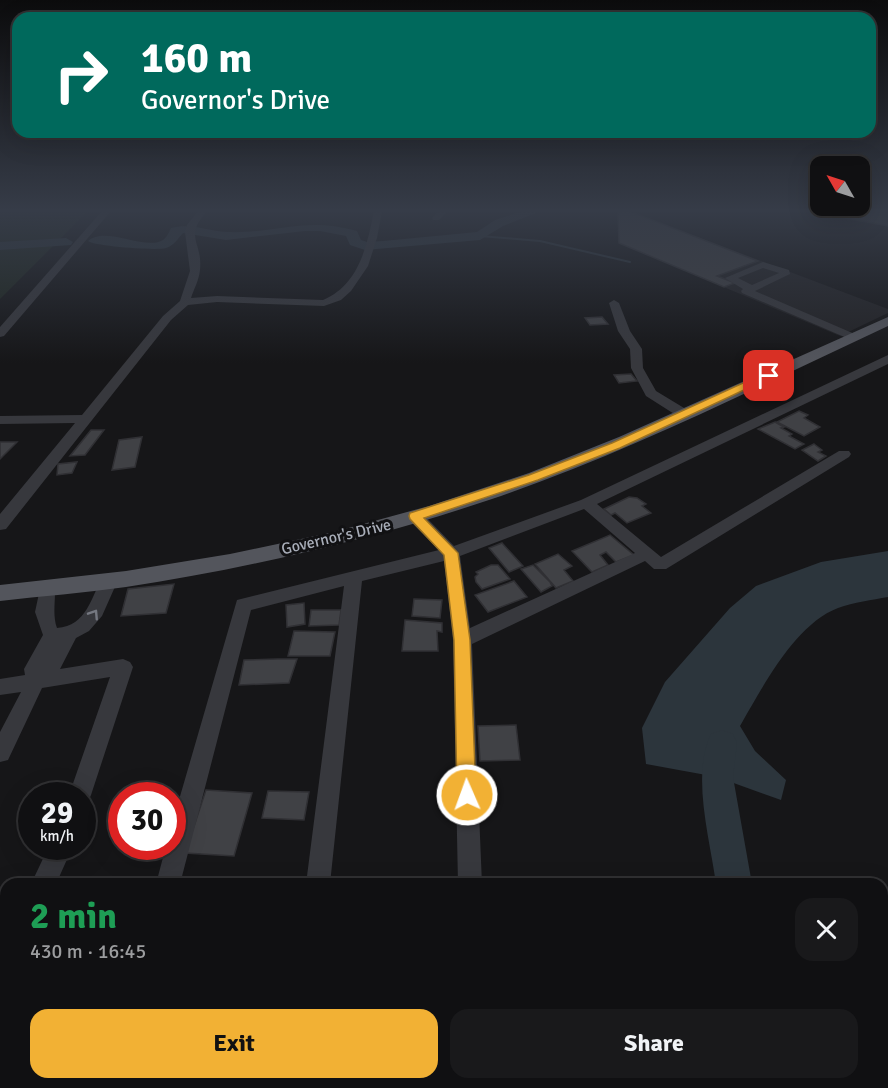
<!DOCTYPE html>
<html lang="en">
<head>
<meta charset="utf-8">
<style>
  body { margin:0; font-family:Signika,sans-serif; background:#19191b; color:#f1f3f6; height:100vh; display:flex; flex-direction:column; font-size:22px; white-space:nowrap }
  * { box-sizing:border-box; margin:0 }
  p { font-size:20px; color:#9c9d9f }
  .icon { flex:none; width:33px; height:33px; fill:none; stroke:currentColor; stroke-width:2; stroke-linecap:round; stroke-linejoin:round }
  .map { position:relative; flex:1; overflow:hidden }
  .panel { position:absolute; left:0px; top:878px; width:888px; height:212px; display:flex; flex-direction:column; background:#101012; border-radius:18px 18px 0 0; box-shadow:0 6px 24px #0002,0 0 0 2px #303032 }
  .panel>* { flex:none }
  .banner { position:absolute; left:12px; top:12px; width:864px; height:126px; border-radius:18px; box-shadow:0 6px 24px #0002,0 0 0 2px #303032; background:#00695c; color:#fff; overflow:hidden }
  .needle { width:39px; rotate:309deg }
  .buttons { position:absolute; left:810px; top:156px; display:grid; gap:12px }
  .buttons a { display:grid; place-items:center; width:60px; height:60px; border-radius:12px; background:#101012; box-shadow:0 6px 24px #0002,0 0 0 2px #303032; font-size:30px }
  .speed { position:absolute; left:18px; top:782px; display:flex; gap:12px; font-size:30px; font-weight:700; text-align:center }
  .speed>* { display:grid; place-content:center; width:78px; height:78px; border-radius:50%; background:#101012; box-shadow:0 6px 24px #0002,0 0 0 2px #303032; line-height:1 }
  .speed small { font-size:15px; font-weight:400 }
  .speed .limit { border:9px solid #d22; background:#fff; color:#111 }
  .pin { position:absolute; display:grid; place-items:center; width:51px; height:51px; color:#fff; margin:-26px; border-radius:12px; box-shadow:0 3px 9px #0006 }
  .me { position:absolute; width:66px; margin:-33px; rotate:358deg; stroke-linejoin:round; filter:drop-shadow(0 0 4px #0008) }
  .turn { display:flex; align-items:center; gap:21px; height:126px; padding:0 30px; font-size:27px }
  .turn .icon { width:78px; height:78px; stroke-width:2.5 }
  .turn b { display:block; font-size:42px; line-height:51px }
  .round { display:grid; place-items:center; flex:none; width:63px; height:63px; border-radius:18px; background:#19191b }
  .headline { display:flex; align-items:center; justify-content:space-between; height:102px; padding:0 30px }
  h1 { font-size:36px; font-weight:700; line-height:45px; color:#1e9e55 }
  .action { display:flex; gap:12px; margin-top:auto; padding:12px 30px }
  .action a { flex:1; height:69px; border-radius:18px; background:#f2b134; color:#111; font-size:24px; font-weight:700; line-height:69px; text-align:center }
  .action a+a { background:#19191b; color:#f1f3f6 }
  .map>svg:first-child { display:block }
  .built { fill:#222225 }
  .green { fill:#1e261f }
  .water { fill:#2c353c }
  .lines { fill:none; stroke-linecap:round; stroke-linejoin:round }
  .stream { stroke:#2c353c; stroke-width:2 }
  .river { fill:#2c353c; fill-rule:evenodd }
  .building { fill:#404145; stroke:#303034; stroke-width:1.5 }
  .minor { fill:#37383d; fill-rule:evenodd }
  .major { fill:#53555c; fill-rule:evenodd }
  .oneway { stroke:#757881 }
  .route { fill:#f2b134; stroke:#9d7322; stroke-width:1.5 }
  .labels { text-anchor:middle; stroke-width:6; stroke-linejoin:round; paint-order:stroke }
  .street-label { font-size:16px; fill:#a8adb8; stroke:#111113 }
</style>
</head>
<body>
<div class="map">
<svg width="888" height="1088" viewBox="0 0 888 1088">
  <rect width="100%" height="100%" fill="#161618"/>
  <path class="built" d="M617 211H629L888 309V313L840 336 619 243Z"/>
  <path class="green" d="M0 211H88L0 299Z"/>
  <path class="water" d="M888 551V597C872 600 854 602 838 608 795 624 762 688 740 726L755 751 786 780 781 800 717 777 646 764 642 728 665 682 730 608 756 586 821 562Z"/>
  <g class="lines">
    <path class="stream" d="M480 236 540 241 630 262"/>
    <path class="river" d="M523 211H541L503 226 480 240 365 250 350 245 346 236 320 231H305L226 240 183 233C178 238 175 245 166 248 157 251 93 246 88 241 105 225 145 251 163 240 167 237 169 232 171 228 192 223 206 231 227 232 276 234 304 216 357 231L361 240 367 242 383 241 477 232 495 220Z
      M66 238 73 242 71 245 0 250V242Z
      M722 730 733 734 737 743 733 777 752 884H716C710 839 691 775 711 734Z
      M708 1083H750L749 1088H705Z"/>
  </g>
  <path class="building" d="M621 211H629L758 261 717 276 735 283 724 287 619 243 618 213Z
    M808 211H867L888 215V226Z
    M602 317 608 324 590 325 585 318Z
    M631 374 637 381 619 383 614 375Z
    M799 411 808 415 804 418 820 427 804 436 777 422Z
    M775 422 784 427 781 428 792 434 789 436 804 444 795 449 758 429Z
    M91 430H104L85 455 70 456Z
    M142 437 135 467 112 470 119 440Z
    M0 442H17L0 459Z
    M814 444 822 450 818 452 826 456 818 461 802 450Z
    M77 462 72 473 57 475 58 464Z
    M629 497 637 498 646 504 642 506 651 513 627 523 615 513 611 515 604 509Z
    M610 535 634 555 616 562 606 552 600 555 608 565 592 572 572 551Z
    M502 543 523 566 509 572 489 548Z
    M558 554 572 566 564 570 573 581 556 588 535 564Z
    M491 565H498L510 579 482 589 476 582 475 577 478 574 476 572Z
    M533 565 550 582 552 586 541 592 521 569Z
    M514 581 527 597 488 612 475 595Z
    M174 584 166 613 121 616 128 589Z
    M414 599 442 600 440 618 412 616Z
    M304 603 305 624 287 627 286 605Z
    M311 610H341L339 625 309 626Z
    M405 620 442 623V632L437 631 438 651H402Z
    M294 631 335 632 330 656H288Z
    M277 659H297L289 683 239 685 244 660Z
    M516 725 520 760 480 761 478 726Z
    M206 790 252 793 234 856 185 853Z
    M268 791 309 792 304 820 262 818Z"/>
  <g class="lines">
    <path class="minor" d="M102 211H111L4 336 0 337V327Z
      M198 211H207C183 238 203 241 200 270 199 280 194 289 191 298L217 296 323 300C359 285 367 246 374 211H382L377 238 368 266 351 291 341 300 324 306 217 302 188 305 171 320 6 529 0 530V514L75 423 0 424V416L82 415 163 316 180 301 190 271 185 232 187 225Z
      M439 211H448L439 220H433L432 218Z
      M867 211H888V217L868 213Z
      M763 262 789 270 790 274 755 291 857 335V339H849L742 293 741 291 743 289 725 278ZM763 268 779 273 752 285 738 278Z
      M614 300 619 303 630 331 642 349 643 368 656 391 689 411 691 414 689 417H679L646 396 631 368 630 349 618 331 609 303Z
      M888 355V364L597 504 661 557 839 451H849L851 454 849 457 666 569H654L645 561 472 644 482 884H458L453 640 444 561 362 581 330 884H306L344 586 251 610 180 884H156L166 846H172V824L237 600 439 550 409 520 407 516 409 512H421L454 546 581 500ZM584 509 635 553 470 628 460 556Z
      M109 574 115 576 118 580 102 616 89 631 76 638 60 669 123 659 130 662 133 667 91 795 88 802 82 804V795H69L110 677 42 688 8 760 0 762V732L21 692 0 695V679L25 675 24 669 43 635 35 612 41 584 47 582 53 584C58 592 51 612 57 628 87 626 91 597 103 576Z
      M49 846H73L56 884H31Z
      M6 948V984L0 986V950Z
      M100 1083H130L128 1088H98Z
      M280 1083H310V1088H280Z
      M396 1083H428L426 1088H394Z"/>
    <path class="major" d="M888 317V326C757 387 628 453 492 499 373 539 250 568 126 587 84 593 42 596 0 601V585L126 571 230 554 334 532 429 506 529 473 619 437Z"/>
  </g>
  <defs><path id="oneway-chevron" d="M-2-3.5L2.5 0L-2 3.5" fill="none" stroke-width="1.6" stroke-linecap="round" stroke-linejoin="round" transform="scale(1.5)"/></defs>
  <use class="oneway" href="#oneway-chevron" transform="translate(94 614) rotate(-57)"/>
  <linearGradient id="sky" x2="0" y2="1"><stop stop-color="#0c0c0d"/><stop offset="0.58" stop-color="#363c48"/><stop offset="1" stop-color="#363c48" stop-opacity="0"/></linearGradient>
  <rect width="888" height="363" fill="url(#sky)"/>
  <path class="route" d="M765 373 774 376 620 448 538 480 424 518 458 553 470 640 476 795 473 801 467 803 460 801 457 795 454 640 444 555 410 519 409 516 410 513 529 475 612 443Z"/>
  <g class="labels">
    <g class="street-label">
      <text transform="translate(336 536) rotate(-13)" y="6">Governor's Drive</text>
    </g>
  </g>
</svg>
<div class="buttons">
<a><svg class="needle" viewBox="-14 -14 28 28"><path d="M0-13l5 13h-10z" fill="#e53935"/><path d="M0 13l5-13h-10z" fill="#9c9d9f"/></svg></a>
</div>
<div class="speed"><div>29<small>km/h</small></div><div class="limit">30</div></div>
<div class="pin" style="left:769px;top:376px;background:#d93025"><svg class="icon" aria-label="arrive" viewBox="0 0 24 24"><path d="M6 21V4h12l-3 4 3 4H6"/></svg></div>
<svg class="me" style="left:467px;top:795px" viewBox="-20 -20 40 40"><circle r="17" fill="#f2b134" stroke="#fff" stroke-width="3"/><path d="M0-11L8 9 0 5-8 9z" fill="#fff"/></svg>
<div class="banner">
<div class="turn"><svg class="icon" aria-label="right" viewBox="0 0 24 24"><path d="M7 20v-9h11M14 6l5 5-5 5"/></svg><div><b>160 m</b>Governor's Drive</div></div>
</div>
<section class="panel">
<div class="headline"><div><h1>2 min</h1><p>430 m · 16:45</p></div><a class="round"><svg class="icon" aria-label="close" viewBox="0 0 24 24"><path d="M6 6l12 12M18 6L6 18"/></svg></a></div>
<div class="action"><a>Exit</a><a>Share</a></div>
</section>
</div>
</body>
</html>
